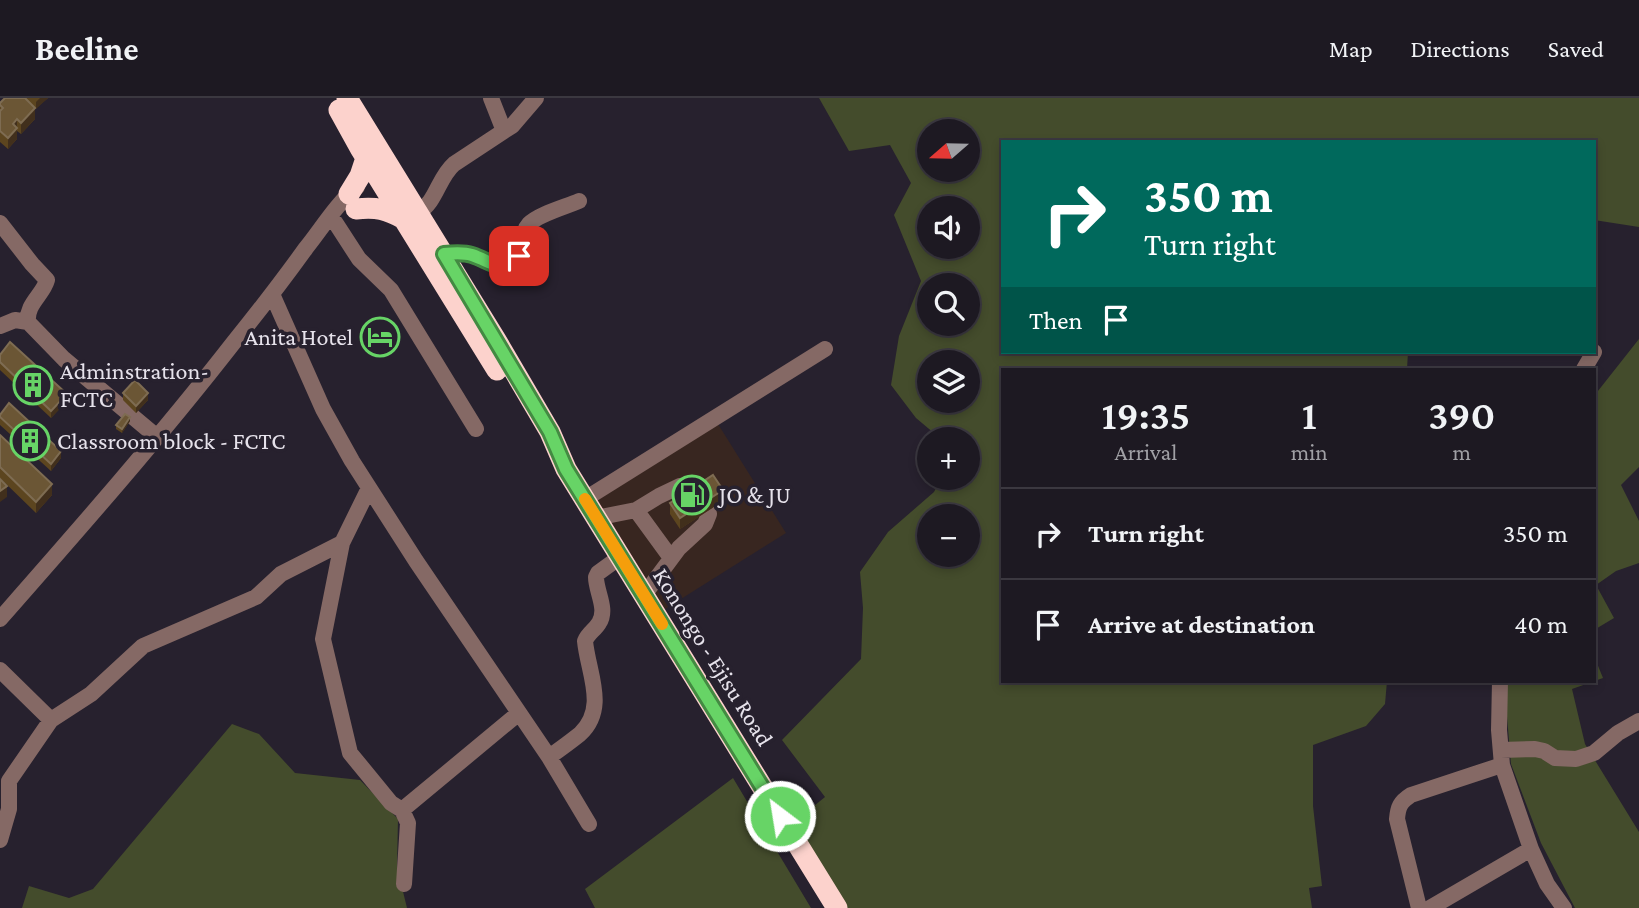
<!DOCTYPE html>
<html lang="en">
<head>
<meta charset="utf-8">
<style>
  body { margin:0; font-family:"Crimson Pro",serif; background:#2a262f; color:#f1f3f6; height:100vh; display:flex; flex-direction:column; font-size:26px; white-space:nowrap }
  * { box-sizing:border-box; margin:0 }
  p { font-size:23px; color:#a0a0a5 }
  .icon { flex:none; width:38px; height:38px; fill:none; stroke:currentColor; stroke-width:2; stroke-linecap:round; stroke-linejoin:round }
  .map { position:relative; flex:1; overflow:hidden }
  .side { position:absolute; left:1001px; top:270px; width:595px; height:315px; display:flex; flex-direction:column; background:#1d1922; border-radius:0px; box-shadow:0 4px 10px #0003,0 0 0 2px #3b3840 }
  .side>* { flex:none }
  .hud { position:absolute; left:1001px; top:42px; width:595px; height:214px; border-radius:0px; box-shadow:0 4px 10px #0003,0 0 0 2px #3b3840; background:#00695c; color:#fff; overflow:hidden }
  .needle { width:46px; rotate:250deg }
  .buttons { position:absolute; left:917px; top:21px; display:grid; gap:14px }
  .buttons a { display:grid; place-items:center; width:63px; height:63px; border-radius:50%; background:#1d1922; box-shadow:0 4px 10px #0003,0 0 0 2px #3b3840; font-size:35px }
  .pin { position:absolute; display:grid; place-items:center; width:60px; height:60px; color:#fff; margin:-30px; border-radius:14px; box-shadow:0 4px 10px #0006 }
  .me { position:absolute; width:77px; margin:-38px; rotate:329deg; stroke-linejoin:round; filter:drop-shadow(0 0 5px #0008) }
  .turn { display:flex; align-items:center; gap:24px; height:147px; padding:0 28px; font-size:32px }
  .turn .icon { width:91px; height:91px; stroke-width:2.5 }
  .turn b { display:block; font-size:49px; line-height:60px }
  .then { display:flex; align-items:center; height:66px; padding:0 28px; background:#0003; gap:14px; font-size:26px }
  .eta { display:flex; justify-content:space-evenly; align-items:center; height:119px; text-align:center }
  .eta b { font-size:42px; font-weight:600; line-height:49px }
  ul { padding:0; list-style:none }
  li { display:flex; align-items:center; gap:21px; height:91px; padding:0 28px; border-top:2px solid #3b3840 }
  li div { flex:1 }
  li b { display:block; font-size:26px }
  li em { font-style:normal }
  header { display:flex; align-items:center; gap:42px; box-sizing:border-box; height:98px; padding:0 35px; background:#1d1922; border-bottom:2px solid #3b3840 }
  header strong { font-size:33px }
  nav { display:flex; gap:38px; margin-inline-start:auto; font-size:24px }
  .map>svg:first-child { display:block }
  .commercial { fill:#382620 }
  .green { fill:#444c2c; fill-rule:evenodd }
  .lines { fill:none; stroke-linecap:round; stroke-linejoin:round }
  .minor { stroke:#856965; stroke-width:16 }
  .highway { stroke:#fcd2cc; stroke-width:21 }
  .wall { fill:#5c451f }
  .shaded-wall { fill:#412f1c }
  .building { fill:#6b5635; stroke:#7e6c52; stroke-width:2 }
  .route-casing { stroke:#438a42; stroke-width:18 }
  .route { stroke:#67d466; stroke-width:12 }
  .slow { stroke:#f59e0b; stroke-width:12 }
  .labels { text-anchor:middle; stroke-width:7; stroke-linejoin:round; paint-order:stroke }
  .poi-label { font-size:24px; fill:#e6e2eb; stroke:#27212e; text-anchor:start }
  .street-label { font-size:24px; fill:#e6e2eb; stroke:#27212e }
</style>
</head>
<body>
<header>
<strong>Beeline</strong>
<nav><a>Map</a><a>Directions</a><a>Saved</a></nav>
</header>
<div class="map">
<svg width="1639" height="810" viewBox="0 0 1639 810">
  <rect width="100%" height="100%" fill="#27212e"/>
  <path class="commercial" d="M718 326 786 435 665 511 597 402Z"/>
  <path class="green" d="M819 0H1639V129L1594 122V44H1003V254H1408L1407 271H1003V583H1387L1385 606 1366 628 1313 647V708L1322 788 1309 790 1312 810H847L793 725 825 699 782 642 861 561 863 510 860 474 888 434 934 394 941 380H968V341H941L916 320 891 287 899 238 921 183 894 117 911 85 890 47 849 53ZM929 33H968V72H929ZM929 110H968V149H929ZM929 187H968V226H929ZM929 264H968V303H929ZM929 418H968V457H929Z
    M1639 241V369L1621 387 1639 423V465L1616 473 1596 487 1614 520 1594 532V298Z
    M1594 558 1603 580 1572 591 1585 646 1639 734V810H1575L1541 745 1511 666 1505 595 1506 583H1594Z
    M232 626 259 636 295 675 360 682 398 721 397 769 407 810H22L29 788 69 800 93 791Z
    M733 680 811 810H595L585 791Z"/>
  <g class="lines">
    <path class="minor" d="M504 33 512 28 536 0
      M418 115C437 103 438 80 454 66L504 33 491 0
      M335 124 359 161 391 192 476 331
      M0 125 32 166 47 182C43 197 26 206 28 224L64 261 157 339
      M444 156C453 155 462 154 471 157 484 161 493 170 507 166 530 159 518 138 529 126 539 116 565 109 579 103
      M272 196 323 311 352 363 416 463 549 659 589 726
      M0 228 15 222 28 224
      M1584 271 1594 254
      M585 401 825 251
      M636 412 671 460
      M596 420 636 412 659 398 680 388 690 387 699 397
      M342 445 323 541 350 655 391 705 402 712 408 725 404 786
      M644 497 679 450 705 426 709 416 708 412
      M0 521C80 430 160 339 234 244 259 213 283 182 306 150 323 129 336 106 357 89
      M0 572 51 622
      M1501 652 1535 651 1544 653 1555 660 1576 661 1594 655 1618 635 1639 623
      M549 659C559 652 570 644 580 636 608 610 588 575 585 543 588 535 595 532 599 525 608 511 596 494 596 479L598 475 620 459
      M1502 667 1531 751 1547 786 1564 810
      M402 712 519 615
      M0 742 9 711V683L51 622 91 596 143 548 256 499 281 476 342 445 369 390
      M1419 810 1397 721C1398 709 1400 704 1411 697L1502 667 1499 632 1500 583
      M1430 810 1531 751"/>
    <path class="highway" d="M347 0 496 242 550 334 566 371 837 810
      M339 12 360 50 497 272
      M349 96 360 78 366 60
      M356 111C377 109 386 111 404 121"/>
  </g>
  <path class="wall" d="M25 0H48L35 11V21L21 36 17 33V41L8 51 0 44V5Z
    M0 257 67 303 51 320 0 272Z
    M123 295 148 302 136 315 123 302Z
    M0 317 61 360 51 373 0 327Z
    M130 323 122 335 116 331V327Z
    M0 337 52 397 36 415 0 380Z
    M723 403 680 431 670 416V405Z"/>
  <path class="shaded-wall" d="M40 0H48L36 11V4Z
    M35 10V21L21 36V25Z
    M17 21V41L8 51V40L13 26Z
    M148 295V302L136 315V308Z
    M67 296V303L51 320V313Z
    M130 319V323L122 335V331Z
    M61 353V360L51 373V366Z
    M52 386V397L36 415V404Z
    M7 388V399L0 404V393Z
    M723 392V403L680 431V420Z"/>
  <path class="building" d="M5 0H25L35 10 21 25 17 21 13 26 17 30 8 40 0 33V13L3 10 0 7V5Z
    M10 244 67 296 51 313 0 264V257Z
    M135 282 148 295 136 308 123 295Z
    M9 305 61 353 51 366 0 319V317Z
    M125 316 130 319 122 331 116 327Z
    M0 337 52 386 36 404 0 369Z
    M713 377 723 392 680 420 670 405Z
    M0 381 7 388 0 393Z"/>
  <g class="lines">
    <defs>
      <path id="route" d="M519 158C499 176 493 164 472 157 463 154 453 155 444 156L550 334 566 371 780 718"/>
    </defs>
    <use href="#route" class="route-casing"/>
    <use href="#route" class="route"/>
    <path class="slow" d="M585 401 662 526"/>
  </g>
  <defs>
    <symbol id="hotel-ring" viewBox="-11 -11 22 22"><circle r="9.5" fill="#27212e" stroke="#67d466" stroke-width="1.5"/><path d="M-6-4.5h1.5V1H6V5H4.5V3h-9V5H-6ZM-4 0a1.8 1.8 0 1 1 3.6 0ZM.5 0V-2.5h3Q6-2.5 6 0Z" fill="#67d466"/></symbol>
    <symbol id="building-ring" viewBox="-11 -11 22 22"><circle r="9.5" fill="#27212e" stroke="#67d466" stroke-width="1.5"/><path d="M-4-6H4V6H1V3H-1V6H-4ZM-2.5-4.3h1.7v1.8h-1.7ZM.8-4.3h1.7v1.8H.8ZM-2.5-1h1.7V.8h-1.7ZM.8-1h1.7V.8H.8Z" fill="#67d466"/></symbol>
    <symbol id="fuel-ring" viewBox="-11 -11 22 22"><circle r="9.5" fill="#27212e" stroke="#67d466" stroke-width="1.5"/><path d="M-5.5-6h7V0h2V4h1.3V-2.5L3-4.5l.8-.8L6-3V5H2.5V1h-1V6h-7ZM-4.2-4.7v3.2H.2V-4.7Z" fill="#67d466"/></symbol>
  </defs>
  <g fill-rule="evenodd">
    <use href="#hotel-ring" x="358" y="217" width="44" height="44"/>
    <use href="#building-ring" x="11" y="265" width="44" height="44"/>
    <use href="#building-ring" x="8" y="321" width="44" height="44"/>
    <use href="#fuel-ring" x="670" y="375" width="44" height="44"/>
  </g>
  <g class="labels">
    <g class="poi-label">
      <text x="353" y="247" text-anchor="end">Anita Hotel</text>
      <text x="60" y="281">Adminstration-<tspan x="60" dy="28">FCTC</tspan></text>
      <text x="57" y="351">Classroom block - FCTC</text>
      <text x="719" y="405">JO &amp; JU</text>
    </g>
    <g class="street-label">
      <text transform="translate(713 559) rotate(58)" y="8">Konongo - Ejisu Road</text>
    </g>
  </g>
</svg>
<div class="buttons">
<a><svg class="needle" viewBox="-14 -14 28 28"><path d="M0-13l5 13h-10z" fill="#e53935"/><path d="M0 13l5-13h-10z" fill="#a0a0a5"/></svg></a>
<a><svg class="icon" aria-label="sound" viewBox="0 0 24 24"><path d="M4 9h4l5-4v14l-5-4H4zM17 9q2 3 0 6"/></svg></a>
<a><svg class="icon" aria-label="search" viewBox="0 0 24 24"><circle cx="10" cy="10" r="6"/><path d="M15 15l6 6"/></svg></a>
<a><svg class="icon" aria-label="layers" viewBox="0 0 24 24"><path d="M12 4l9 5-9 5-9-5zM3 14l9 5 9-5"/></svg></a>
<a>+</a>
<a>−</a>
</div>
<div class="pin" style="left:519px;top:158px;background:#d93025"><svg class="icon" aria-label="arrive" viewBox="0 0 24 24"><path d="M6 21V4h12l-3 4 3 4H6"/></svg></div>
<svg class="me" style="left:780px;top:718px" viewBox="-20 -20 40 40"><circle r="17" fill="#67d466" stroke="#fff" stroke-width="3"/><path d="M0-11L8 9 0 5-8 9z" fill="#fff"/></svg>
<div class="hud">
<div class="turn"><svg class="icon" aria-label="right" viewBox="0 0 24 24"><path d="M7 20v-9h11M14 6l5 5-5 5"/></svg><div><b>350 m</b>Turn right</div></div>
<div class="then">Then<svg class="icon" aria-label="arrive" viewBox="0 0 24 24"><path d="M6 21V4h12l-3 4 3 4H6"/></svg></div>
</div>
<section class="side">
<div class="eta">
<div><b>19:35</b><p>Arrival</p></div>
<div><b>1</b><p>min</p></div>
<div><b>390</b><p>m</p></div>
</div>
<ul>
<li><svg class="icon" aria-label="right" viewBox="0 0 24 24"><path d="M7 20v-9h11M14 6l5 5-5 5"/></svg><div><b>Turn right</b></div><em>350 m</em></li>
<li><svg class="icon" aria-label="arrive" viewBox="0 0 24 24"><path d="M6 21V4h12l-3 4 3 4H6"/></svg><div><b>Arrive at destination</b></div><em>40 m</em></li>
</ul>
</section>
</div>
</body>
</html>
